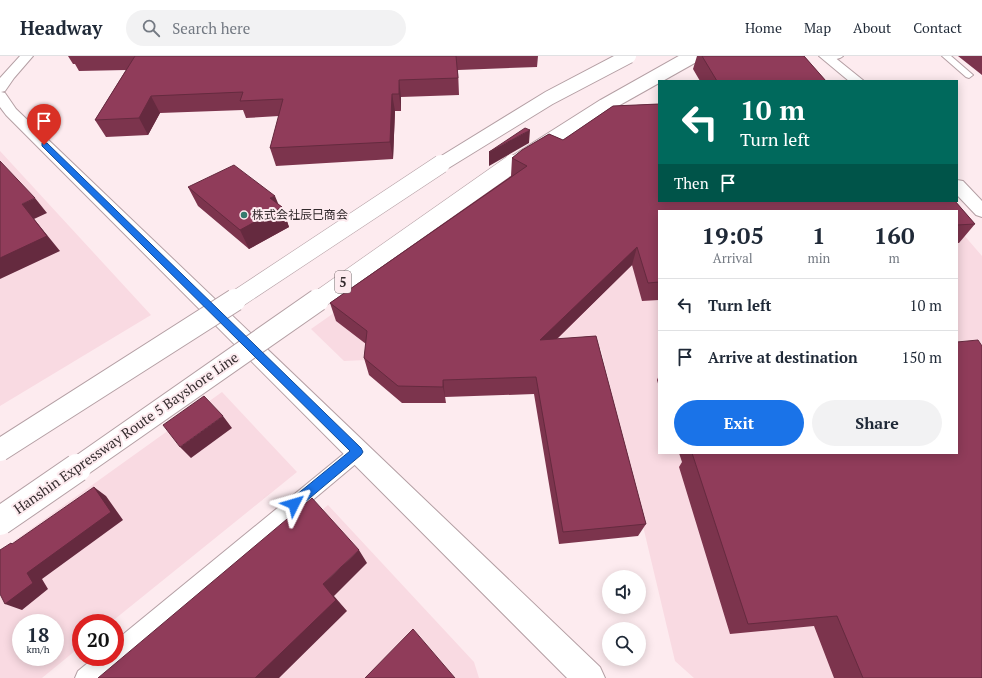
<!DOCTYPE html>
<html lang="en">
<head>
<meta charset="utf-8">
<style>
  body { margin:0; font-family:"PT Serif","Noto Sans JP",serif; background:#f2f2f3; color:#1f2937; height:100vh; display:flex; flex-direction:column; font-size:15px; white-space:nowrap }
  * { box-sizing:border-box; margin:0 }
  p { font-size:13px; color:#747a83 }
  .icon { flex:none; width:22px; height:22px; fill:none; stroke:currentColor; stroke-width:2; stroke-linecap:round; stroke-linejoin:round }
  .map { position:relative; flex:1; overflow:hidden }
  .side { position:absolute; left:658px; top:154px; width:300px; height:244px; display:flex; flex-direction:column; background:#fff; border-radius:0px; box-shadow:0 2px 10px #0003 }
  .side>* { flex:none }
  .hud { position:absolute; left:658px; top:24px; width:300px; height:122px; border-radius:0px; box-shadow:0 2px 10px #0003; background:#00695c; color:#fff; overflow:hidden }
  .controls { position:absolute; left:602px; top:514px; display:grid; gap:8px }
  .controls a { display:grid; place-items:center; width:44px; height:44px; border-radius:50%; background:#fff; box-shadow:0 2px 10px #0003; font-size:20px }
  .speed { position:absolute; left:12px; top:558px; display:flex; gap:8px; font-size:20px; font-weight:700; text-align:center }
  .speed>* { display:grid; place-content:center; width:52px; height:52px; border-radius:50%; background:#fff; box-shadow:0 2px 10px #0003; line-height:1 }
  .speed small { font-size:10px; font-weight:400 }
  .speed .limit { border:6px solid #d22; background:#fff; color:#111 }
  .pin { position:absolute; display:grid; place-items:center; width:34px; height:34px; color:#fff; margin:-41px -17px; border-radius:50% 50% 50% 0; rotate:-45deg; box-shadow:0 0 4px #0007 }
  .pin .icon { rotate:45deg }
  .me { position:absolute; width:44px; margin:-22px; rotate:50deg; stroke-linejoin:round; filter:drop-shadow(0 0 3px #0008) }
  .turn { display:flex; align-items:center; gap:14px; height:84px; padding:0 16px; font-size:18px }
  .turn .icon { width:52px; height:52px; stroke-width:2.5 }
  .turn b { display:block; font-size:28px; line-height:34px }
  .then { display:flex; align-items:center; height:38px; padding:0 16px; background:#0003; gap:8px; font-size:15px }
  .eta { display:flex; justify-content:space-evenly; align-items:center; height:68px; text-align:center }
  .eta b { font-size:24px; font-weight:700; line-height:28px }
  .button { display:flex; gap:8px; margin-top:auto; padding:8px 16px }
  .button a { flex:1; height:46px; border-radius:24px; background:#1a73e8; color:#fff; font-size:16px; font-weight:700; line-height:46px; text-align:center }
  .button a+a { background:#f2f2f3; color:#1f2937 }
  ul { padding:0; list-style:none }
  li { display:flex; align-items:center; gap:12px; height:52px; padding:0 16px; border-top:1px solid #e0e1e3 }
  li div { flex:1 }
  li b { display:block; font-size:15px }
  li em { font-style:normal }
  header { display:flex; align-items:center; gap:24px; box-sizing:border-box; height:56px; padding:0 20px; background:#fff; border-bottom:1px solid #e0e1e3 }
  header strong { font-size:19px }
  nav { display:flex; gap:22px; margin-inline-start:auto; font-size:14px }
  .search { width:280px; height:36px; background:#f2f2f3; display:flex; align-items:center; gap:10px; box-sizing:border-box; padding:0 14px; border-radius:22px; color:#747a83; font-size:15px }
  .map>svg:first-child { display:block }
  .built { fill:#f9dae2; fill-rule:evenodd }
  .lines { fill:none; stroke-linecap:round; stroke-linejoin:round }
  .service-casing { stroke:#b49fa4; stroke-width:2 }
  .tertiary-casing { stroke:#b49fa4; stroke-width:2 }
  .service { fill:#fff; fill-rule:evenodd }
  .tertiary { fill:#fff; fill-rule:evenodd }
  .motorway-bridge-far3-casing { stroke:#b49fa4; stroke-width:16; stroke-linecap:butt }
  .motorway-bridge-far2-casing { stroke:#b49fa4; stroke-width:19; stroke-linecap:butt }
  .motorway-bridge-far1-casing { stroke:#b49fa4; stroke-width:24; stroke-linecap:butt }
  .motorway-bridge-casing { stroke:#b49fa4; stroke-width:30; stroke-linecap:butt }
  .motorway-bridge-far3 { stroke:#fff; stroke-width:14 }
  .motorway-bridge-far2 { stroke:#fff; stroke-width:18 }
  .motorway-bridge-far1 { stroke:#fff; stroke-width:22 }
  .motorway-bridge { stroke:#fff; stroke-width:28 }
  .wall { fill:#7c344d }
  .shaded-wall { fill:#652a3f }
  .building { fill:#903c5a; stroke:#652a3f }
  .route { fill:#1a73e8; stroke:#114b97 }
  .poi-dot { fill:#367a6e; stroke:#fdebef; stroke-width:1.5 }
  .labels { text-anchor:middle; stroke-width:4; stroke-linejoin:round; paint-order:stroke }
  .far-poi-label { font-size:12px; fill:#332b2d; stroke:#fdebef; text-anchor:start }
  .shield { fill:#fdebef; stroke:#706567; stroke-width:1 }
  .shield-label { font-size:13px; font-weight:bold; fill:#332b2d }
  .street-label { font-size:14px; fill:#332b2d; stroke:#fdebef }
</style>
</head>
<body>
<header>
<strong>Headway</strong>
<div class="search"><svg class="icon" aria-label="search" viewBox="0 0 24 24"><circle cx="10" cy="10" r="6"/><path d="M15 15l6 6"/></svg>Search here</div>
<nav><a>Home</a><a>Map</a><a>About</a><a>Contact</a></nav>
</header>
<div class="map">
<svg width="982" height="622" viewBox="0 0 982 622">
  <rect width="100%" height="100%" fill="#fdebef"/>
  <path class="built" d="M603 68 659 145V397H957V171L982 200V622H694L675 605 601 293 344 305 311 273Z
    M0 95 151 259 0 350Z
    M222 336 297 416 110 567H81V590L42 622H0V495ZM21 567H55V601H21Z
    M328 449 474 606 479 622H126Z"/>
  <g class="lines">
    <defs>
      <path id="service" d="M824 0H843C839 4 829 4 824 3Z
        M942 0H951L973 19 969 22 966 21Z
        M358 389 364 391 366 396 364 401 122 604 118 605 100 622H75L78 615 95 601H115V585L352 391Z"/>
      <path id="tertiary" d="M20 0H33L14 22 5 35 1 36 5 37 16 53 600 611 605 622H567L6 59 0 51V22Z
        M819 0H833L864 25H849Z
        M957 124 963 125 982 145V161L976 159 957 139Z"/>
    </defs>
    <use href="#service" class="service-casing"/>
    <use href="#tertiary" class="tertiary-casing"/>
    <use href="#service" class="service"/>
    <use href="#tertiary" class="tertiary"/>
    <defs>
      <path id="motorway-bridge-far3" d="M440 109 549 42 629 0
        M511 109 604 50 693 0"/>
      <path id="motorway-bridge-far2" d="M234 245 441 108
        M317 245 512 108"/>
      <path id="motorway-bridge-far1" d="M0 394 235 244
        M76 413 318 244"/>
      <path id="motorway-bridge" d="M0 465 77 412"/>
    </defs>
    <use href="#motorway-bridge-far3" class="motorway-bridge-far3-casing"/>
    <use href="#motorway-bridge-far2" class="motorway-bridge-far2-casing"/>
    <use href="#motorway-bridge-far1" class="motorway-bridge-far1-casing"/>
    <use href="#motorway-bridge" class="motorway-bridge-casing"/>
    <use href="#motorway-bridge-far3" class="motorway-bridge-far3"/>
    <use href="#motorway-bridge-far2" class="motorway-bridge-far2"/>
    <use href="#motorway-bridge-far1" class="motorway-bridge-far1"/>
    <use href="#motorway-bridge" class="motorway-bridge"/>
  </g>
  <path class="wall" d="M68 0H538L537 11 458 14 459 39 401 41V55H395L393 103 276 110 270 92 279 60 246 62 243 54 160 57 148 79 106 81 95 64 126 14 79 15 75 8H73Z
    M697 0H804L826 25H700L693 13Z
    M958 0H982V19Z
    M659 48V145H955L975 168 959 187H957V155H659V244L642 245 632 209 557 283 596 280 646 468 638 480 559 488 534 338 445 341 446 347H402L369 319 364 302 366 288 336 265 330 247 511 120 512 102 522 94 549 78 563 84 613 50Z
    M188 131 279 149 282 151 289 171 249 193 198 150Z
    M659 319V331L657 324Z
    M679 397H957L982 622H834L814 570 730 578 679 411 682 406Z"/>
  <path class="shaded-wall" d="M399 24 401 41V55L399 38Z
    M392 38 395 55 393 103 390 86Z
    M151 40 160 57 148 79 139 62Z
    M530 74 529 87 489 110V96Z
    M275 140 280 152 282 151 289 171 249 193 240 174 270 142Z
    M35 142 47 157 34 163 60 195 0 223V202L22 148Z
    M637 191 632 209 538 301 540 284Z
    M443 324 445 341 446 347 443 331Z
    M223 360 232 372 191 402 180 391Z
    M94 431 106 440 123 464 42 523 48 533 22 554 5 548 27 517Z
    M359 494 367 507 334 540 347 555 279 622H255L323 528Z"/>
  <path class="building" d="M135 0H456L458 22 399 24V38H392L390 86 270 92 283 43 240 45 243 36 151 40 139 62 95 64Z
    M702 0H804L826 25H717Z
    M659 48V145H955L975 168 957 169V155H659V226L648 227 637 191 540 284 596 280 646 468 563 476 536 321 443 324V331L398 330 364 302 367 275 330 247 527 110 512 102 522 94 549 78 563 84 613 50Z
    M525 72 530 74 489 96Z
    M0 105 35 142 22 148 47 180 0 202Z
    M234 109 275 140 270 142 282 151 240 174 188 131Z
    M978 284 982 290V622H863L837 560 748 568 692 397H957V286Z
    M204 340 223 360 180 391 163 369Z
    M94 431 111 456 27 517 33 527 5 548 0 538V494L11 487 12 488Z
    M312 442 359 494 323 528 336 544 255 622H98Z
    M413 573 455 622H365Z"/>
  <path class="route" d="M42 87H47L361 392 363 396 361 399 298 452 294 453 290 452 289 448 290 444 350 395 42 90Z"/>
  <circle class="poi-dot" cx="244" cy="159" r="4"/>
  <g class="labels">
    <g class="far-poi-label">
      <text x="252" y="163">株式会社辰巳商会</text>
    </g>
    <rect class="shield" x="335" y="215" width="16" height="22" rx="3"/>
    <g class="shield-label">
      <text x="343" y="231">5</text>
    </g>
    <g class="street-label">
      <text transform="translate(126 377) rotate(-35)" y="5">Hanshin Expressway Route 5 Bayshore Line</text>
    </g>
  </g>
</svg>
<div class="controls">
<a><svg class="icon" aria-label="sound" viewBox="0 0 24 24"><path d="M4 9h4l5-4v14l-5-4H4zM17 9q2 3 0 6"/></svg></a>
<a><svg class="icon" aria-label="search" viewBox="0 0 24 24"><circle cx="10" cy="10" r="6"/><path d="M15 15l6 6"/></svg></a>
</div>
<div class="speed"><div>18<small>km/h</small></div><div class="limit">20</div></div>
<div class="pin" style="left:44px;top:89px;background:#d93025"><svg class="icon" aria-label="arrive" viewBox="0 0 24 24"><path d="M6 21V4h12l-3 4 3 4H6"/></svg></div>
<svg class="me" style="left:294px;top:448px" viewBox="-20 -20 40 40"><path d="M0-17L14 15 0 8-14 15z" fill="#1a73e8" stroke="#fff" stroke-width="4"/></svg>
<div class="hud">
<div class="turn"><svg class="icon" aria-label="left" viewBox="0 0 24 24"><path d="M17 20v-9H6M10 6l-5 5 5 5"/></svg><div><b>10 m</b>Turn left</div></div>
<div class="then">Then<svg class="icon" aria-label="arrive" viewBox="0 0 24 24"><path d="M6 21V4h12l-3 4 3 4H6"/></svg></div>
</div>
<section class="side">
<div class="eta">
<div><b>19:05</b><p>Arrival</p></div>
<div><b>1</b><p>min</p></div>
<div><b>160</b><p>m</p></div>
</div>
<ul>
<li><svg class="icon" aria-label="left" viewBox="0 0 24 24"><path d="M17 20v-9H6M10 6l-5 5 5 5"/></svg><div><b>Turn left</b></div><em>10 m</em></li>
<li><svg class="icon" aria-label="arrive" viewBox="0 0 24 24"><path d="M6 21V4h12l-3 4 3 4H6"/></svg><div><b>Arrive at destination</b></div><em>150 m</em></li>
</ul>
<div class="button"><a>Exit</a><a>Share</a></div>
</section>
</div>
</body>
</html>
